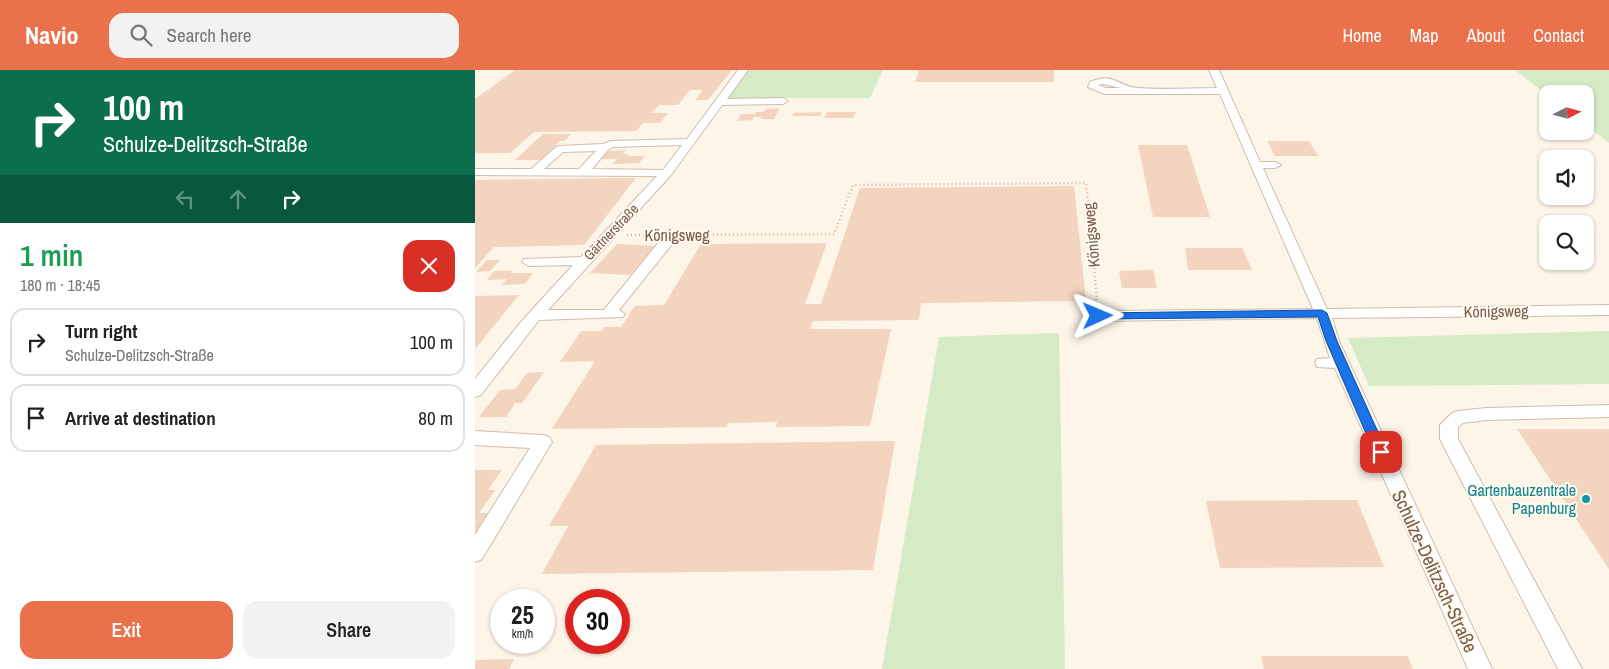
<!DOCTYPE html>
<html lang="en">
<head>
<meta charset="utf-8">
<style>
  body { margin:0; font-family:"Archivo Narrow",sans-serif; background:#f2f2f2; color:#222; height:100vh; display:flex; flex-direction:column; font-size:19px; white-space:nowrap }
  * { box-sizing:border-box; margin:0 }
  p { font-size:16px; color:#767676 }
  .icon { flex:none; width:28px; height:28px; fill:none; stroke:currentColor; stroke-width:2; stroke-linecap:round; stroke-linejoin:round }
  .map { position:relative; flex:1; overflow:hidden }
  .drawer { display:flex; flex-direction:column; background:#fff; width:475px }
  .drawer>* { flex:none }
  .hud { background:#0b6e4f; color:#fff; overflow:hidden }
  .needle { width:32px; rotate:84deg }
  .fabs { position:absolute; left:1064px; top:15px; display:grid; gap:10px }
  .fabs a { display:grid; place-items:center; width:55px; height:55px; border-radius:10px; background:#fff; box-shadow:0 1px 4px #0004; font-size:25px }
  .speed { position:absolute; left:15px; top:519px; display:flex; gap:10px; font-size:25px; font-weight:700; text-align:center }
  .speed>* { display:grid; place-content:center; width:65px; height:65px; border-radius:50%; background:#fff; box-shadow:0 1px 4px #0004; line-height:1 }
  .speed small { font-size:12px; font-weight:400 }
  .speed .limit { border:8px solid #d22; background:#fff; color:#111 }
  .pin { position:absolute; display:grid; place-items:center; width:42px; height:42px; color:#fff; margin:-21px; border-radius:10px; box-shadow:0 2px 8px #0006 }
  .me { position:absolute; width:55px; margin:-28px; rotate:89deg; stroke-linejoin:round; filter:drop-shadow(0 0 4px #0008) }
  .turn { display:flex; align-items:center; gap:18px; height:105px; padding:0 20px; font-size:22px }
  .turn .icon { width:65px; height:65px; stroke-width:2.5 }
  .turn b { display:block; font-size:35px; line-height:42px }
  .lanes { display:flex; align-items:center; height:48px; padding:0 20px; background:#0003; justify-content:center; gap:25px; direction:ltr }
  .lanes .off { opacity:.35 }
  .round { display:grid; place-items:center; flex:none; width:52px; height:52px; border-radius:15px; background:#f2f2f2 }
  .head { display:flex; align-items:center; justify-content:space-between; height:85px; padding:0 20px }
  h1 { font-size:30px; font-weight:600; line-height:38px; color:#1e9e55 }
  .button { display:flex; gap:10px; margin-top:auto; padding:10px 20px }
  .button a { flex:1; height:58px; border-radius:15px; background:#e9714b; color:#fff; font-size:20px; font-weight:600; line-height:58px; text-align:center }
  .button a+a { background:#f2f2f2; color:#222 }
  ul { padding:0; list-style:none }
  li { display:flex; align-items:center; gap:15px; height:68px; margin:0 10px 8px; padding:0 10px; border:2px solid #e0e0e0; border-radius:15px }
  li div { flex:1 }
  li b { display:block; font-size:19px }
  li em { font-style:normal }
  header { display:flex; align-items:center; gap:30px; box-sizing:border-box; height:70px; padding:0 25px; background:#e9714b; color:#fff }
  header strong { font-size:24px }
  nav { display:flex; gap:28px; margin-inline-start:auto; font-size:18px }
  .search { width:350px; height:45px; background:#f2f2f2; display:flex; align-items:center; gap:12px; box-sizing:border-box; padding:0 18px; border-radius:15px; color:#767676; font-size:19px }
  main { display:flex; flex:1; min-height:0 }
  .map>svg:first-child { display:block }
  .green { fill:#d4ebc5 }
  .building { fill:#f3d4be }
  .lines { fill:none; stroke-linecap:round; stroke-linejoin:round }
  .minor-casing { stroke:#cfbdad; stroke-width:2 }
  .path-far1 { stroke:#d8b8a1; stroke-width:2.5; stroke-dasharray:1 3; stroke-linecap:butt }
  .path { stroke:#d8b8a1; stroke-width:3; stroke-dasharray:1 4; stroke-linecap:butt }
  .minor { fill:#fff; fill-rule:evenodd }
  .route { fill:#1a73e8; stroke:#114b97 }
  .culture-dot { fill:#0f9aa8; stroke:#fff9ee; stroke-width:2 }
  .labels { text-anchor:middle; stroke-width:4; stroke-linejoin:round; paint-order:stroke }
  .far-street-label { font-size:14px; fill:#785c4b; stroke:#fff9ee }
  .street-label { font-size:16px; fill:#785c4b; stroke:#fff9ee }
  .culture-label { font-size:16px; fill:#0d838f; stroke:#fff9ee; text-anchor:end }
  .near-street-label { font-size:19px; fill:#785c4b; stroke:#fff9ee }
</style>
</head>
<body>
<header>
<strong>Navio</strong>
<div class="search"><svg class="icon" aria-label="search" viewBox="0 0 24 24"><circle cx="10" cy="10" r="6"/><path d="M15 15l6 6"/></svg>Search here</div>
<nav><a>Home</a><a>Map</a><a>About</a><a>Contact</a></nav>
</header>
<main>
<section class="drawer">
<div class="hud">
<div class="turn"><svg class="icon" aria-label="right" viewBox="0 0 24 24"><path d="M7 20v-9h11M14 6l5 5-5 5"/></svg><div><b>100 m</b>Schulze-Delitzsch-Straße</div></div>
<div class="lanes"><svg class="icon off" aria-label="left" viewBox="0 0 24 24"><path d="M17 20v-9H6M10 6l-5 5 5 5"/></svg><svg class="icon off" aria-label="ahead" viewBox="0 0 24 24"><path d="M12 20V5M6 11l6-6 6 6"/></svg><svg class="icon" aria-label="right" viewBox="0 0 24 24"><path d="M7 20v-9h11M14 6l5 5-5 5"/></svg></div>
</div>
<div class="head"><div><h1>1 min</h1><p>180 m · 18:45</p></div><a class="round" style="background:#d93025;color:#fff"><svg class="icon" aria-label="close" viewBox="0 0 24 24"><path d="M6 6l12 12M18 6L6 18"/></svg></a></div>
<ul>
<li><svg class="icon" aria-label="right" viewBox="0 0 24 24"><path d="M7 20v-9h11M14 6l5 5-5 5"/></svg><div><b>Turn right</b><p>Schulze-Delitzsch-Straße</p></div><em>100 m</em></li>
<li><svg class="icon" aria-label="arrive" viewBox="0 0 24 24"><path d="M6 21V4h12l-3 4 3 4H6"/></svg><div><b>Arrive at destination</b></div><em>80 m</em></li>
</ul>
<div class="button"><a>Exit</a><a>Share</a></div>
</section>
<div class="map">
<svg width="1134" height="599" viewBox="0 0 1134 599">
  <rect width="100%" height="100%" fill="#fdf5e8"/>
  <path class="green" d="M272 0H408L395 28H252Z
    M1040 0H1134V73L1110 54V24L1072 25Z
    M1134 261V314L894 316 873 268Z
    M584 263 590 599H407L464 267Z"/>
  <path class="building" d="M40 0H257L233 30H220L228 20H215L203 35H184L177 43H193L185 53H168L161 61 59 62 35 83H0V29Z
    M444 0H579V12H440Z
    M305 38 299 49H285L287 47H279L277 50 262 51 266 44H280L281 42H288L291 39Z
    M347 42 345 46H317L319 43Z
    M352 42H381L378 48H349Z
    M68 64H96L89 71H85L66 90H40Z
    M792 71H834L843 86H800Z
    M663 75H712L735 147H678Z
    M151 80 148 84H154L152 86H170L164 93 138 94 142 89H124L132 81Z
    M161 108 109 175 19 177 0 198V110Z
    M599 116 611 231 446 233 444 250 338 251 335 259H416L395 356 301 357 302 352 253 353 252 357 77 359 120 291 85 292 106 261H127L129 257H146L160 236 189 235 226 174 352 173 330 234H346L385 118Z
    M142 174 181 176 155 205 115 203Z
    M710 178H767L777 200H713Z
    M12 190H25L15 201 1 202Z
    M678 200 682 218H647L644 201Z
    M19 201H38L36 203H58L50 214 27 215 32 209 12 210Z
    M44 225 0 279V226Z
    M69 302 47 333H40L31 347H4L25 320 40 319 52 303Z
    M1042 359H1134V499Z
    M420 371 398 500 67 504 93 456H74L121 375Z
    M0 400H27L13 420H20L4 443H16L0 468Z
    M882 430 909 497 745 498 731 431Z
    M786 586H933L938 599H789Z
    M39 589 34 599H0V590Z"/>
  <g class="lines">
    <defs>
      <path id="minor" d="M263 0H273L252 29 308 28 313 31 308 34 247 35 196 105 73 240H129L192 162H202L204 165 202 168 144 240 150 244 148 247 64 250 6 325 0 327V309L45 253 98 195 54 196 47 192 49 189 106 187 182 106 0 105V99H56L81 77 85 76 128 74 136 71 212 69ZM207 75 188 100 117 99 133 80 138 77ZM121 81 104 99H69L88 82Z
        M734 0H744L785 92H800L806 95 800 98H788L852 239 1134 235V245L857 248 864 271 1017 599H993L860 298 842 297 840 293 842 289 855 288 842 248 623 251 618 249 616 246 618 243 623 241 838 239 745 24H630L613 17 615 12C638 1 644 17 663 18 689 20 716 18 742 18ZM628 14 646 18H631L623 15Z
        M1134 335V347L1011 350 988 353 983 357V369L1107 599H1083L965 369V355L977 343 983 341 1011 338Z
        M0 361 68 365 74 367 77 372 7 489 0 492V465L55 378 0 375Z"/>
    </defs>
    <use href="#minor" class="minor-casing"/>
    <path class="path-far1" d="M152 165H181
      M210 165 359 164 378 115 611 113 622 230"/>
    <path class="path" d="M621 229 622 235"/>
    <use href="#minor" class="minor"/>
  </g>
  <path class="route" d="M847 240 852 243 862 271 912 382 910 385H901L899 382 851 271 843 247 623 249 618 246 623 243Z"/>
  <circle class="culture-dot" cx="1111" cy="429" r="5"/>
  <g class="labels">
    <g class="far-street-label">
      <text transform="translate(136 162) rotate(-46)" y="5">Gärtnerstraße</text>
    </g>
    <g class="street-label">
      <text x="202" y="171">Königsweg</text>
      <text transform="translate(616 165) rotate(-95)" y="6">Königsweg</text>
      <text transform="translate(1021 241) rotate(-1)" y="6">Königsweg</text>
    </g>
    <g class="culture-label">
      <text x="1101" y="426">Gartenbauzentrale<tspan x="1101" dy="18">Papenburg</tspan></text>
    </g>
    <g class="near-street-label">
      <text transform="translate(960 501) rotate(65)" y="7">Schulze-Delitzsch-Straße</text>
    </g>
  </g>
</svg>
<div class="fabs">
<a><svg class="needle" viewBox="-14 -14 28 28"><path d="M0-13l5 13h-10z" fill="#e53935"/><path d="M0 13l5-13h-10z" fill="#767676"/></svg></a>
<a><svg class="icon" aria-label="sound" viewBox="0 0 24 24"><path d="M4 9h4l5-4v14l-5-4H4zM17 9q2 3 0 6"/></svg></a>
<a><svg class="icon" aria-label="search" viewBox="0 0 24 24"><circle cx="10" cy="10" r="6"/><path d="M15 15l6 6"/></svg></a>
</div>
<div class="speed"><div>25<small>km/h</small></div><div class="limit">30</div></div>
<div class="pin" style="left:906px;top:382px;background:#d93025"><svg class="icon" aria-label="arrive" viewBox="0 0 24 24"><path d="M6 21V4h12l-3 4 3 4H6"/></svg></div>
<svg class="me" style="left:623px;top:246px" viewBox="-20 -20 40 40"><path d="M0-17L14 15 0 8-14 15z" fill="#1a73e8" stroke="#fff" stroke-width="4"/></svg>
</div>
</main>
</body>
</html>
